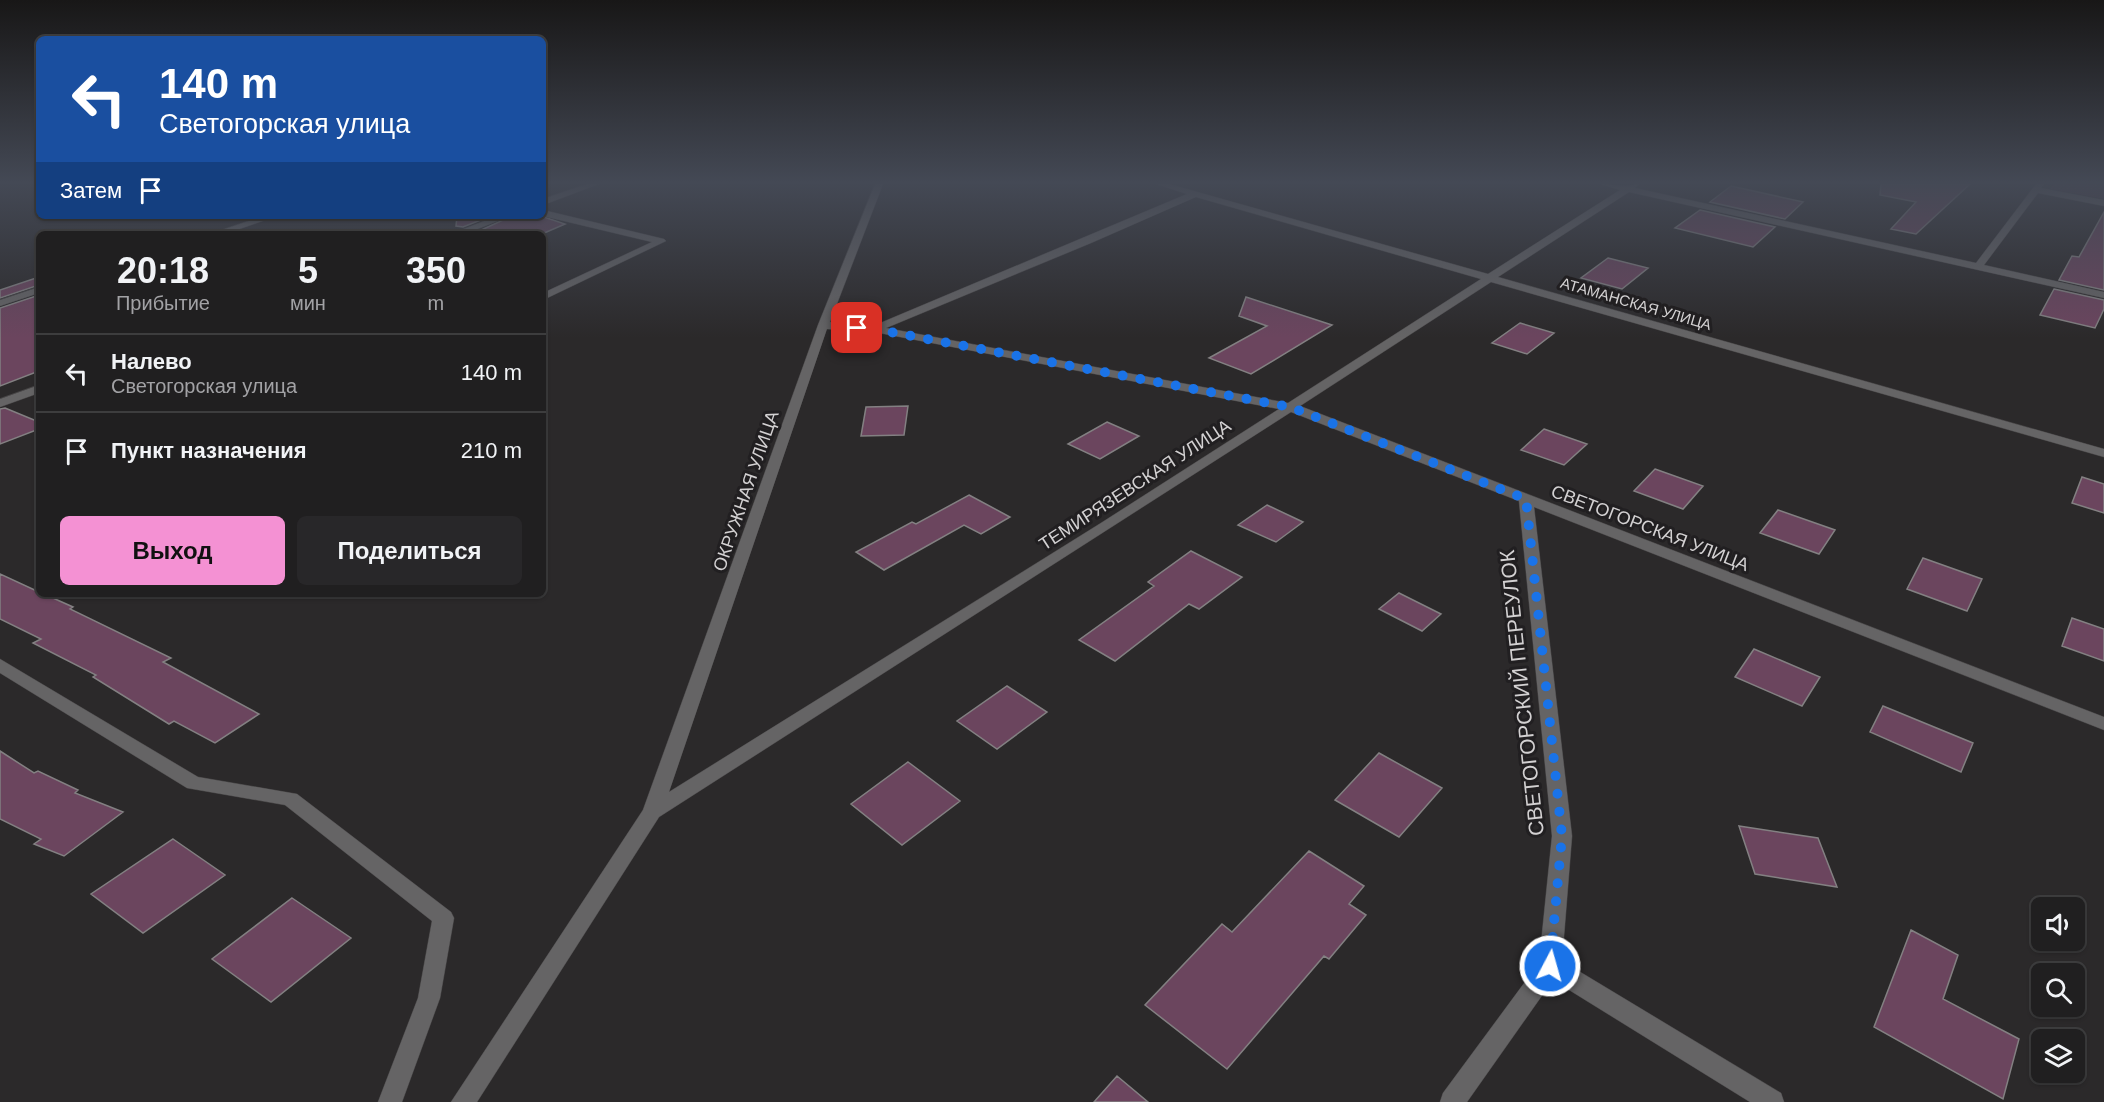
<!DOCTYPE html>
<html lang="ru">
<head>
<meta charset="utf-8">
<style>
  body { margin:0; font-family:Helvetica,sans-serif; background:#282729; color:#f1f3f6; height:100vh; display:flex; flex-direction:column; font-size:22px; white-space:nowrap }
  * { box-sizing:border-box; margin:0 }
  p { font-size:20px; color:#a2a2a5 }
  .icon { flex:none; width:33px; height:33px; fill:none; stroke:currentColor; stroke-width:2; stroke-linecap:round; stroke-linejoin:round }
  .map { position:relative; flex:1; overflow:hidden }
  .sheet { position:absolute; left:36px; top:231px; width:510px; height:366px; display:flex; flex-direction:column; background:#201f20; border-radius:9px; box-shadow:0 2px 4px #0004,0 0 0 2px #3d3d3e }
  .sheet>* { flex:none }
  .hud { position:absolute; left:36px; top:36px; width:510px; height:183px; border-radius:9px; box-shadow:0 2px 4px #0004,0 0 0 2px #3d3d3e; background:#1a4fa0; color:#fff; overflow:hidden }
  .controls { position:absolute; left:2031px; top:897px; display:grid; gap:12px }
  .controls a { display:grid; place-items:center; width:54px; height:54px; border-radius:9px; background:#201f20; box-shadow:0 2px 4px #0004,0 0 0 2px #3d3d3e; font-size:30px }
  .pin { position:absolute; display:grid; place-items:center; width:51px; height:51px; color:#fff; margin:-26px; border-radius:12px; box-shadow:0 3px 9px #0006 }
  .me { position:absolute; width:66px; margin:-33px; rotate:6deg; stroke-linejoin:round; filter:drop-shadow(0 0 4px #0008) }
  .turn { display:flex; align-items:center; gap:21px; height:126px; padding:0 24px; font-size:27px }
  .turn .icon { width:78px; height:78px; stroke-width:2.5 }
  .turn b { display:block; font-size:42px; line-height:51px }
  .then { display:flex; align-items:center; height:57px; padding:0 24px; background:#0003; gap:12px; font-size:22px }
  .eta { display:flex; justify-content:space-evenly; align-items:center; height:102px; text-align:center }
  .eta b { font-size:36px; font-weight:600; line-height:42px }
  .button { display:flex; gap:12px; margin-top:auto; padding:12px 24px }
  .button a { flex:1; height:69px; border-radius:9px; background:#f491d3; color:#111; font-size:24px; font-weight:600; line-height:69px; text-align:center }
  .button a+a { background:#282729; color:#f1f3f6 }
  ul { padding:0; list-style:none }
  li { display:flex; align-items:center; gap:18px; height:78px; padding:0 24px; border-top:2px solid #3d3d3e }
  li div { flex:1 }
  li b { display:block; font-size:22px }
  li em { font-style:normal }
  .map>svg:first-child { display:block }
  .green { fill:#483040 }
  .building { fill:#6b455e; stroke:#838082; stroke-width:1.5 }
  .lines { fill:none; stroke-linecap:round; stroke-linejoin:round }
  .minor-casing { stroke:#464445; stroke-width:1 }
  .minor { fill:#656465; fill-rule:evenodd }
  .route { stroke:#1a73e8; stroke-width:10; stroke-dasharray:0 18 }
  .labels { text-anchor:middle; stroke-width:6; stroke-linejoin:round; paint-order:stroke }
  .far-street-label { font-size:15px; fill:#d3d1d2; stroke:#211f21 }
  .street-label { font-size:18px; fill:#d3d1d2; stroke:#211f21 }
  .near-street-label { font-size:21px; fill:#d3d1d2; stroke:#211f21 }
</style>
</head>
<body>
<div class="map">
<svg width="2104" height="1102" viewBox="0 0 2104 1102">
  <rect width="100%" height="100%" fill="#2b292a"/>
  <path class="green" d="M2054 184H2104V199L2050 189Z"/>
  <path class="building" d="M1881 184H1970L1916 234 1891 229 1916 202 1880 195Z
    M1731 186 1803 202 1785 219 1710 202Z
    M1700 210 1775 227 1753 247 1675 228Z
    M2104 212V290L2059 280 2072 256 2079 257Z
    M457 216H491L463 227 456 226Z
    M512 216H541L565 224 542 234H493L479 231Z
    M1608 258 1648 268 1622 289 1581 278Z
    M39 277V285L0 298V290Z
    M2054 289 2104 300V309L2095 328 2040 315Z
    M39 295V371L0 386V308Z
    M1246 297 1332 325 1251 374 1209 358 1267 326 1239 316Z
    M1520 323 1554 333 1527 354 1492 343Z
    M908 406 904 435 861 436 866 407Z
    M5 408 39 422V429L0 444V409Z
    M1107 422 1139 436 1100 459 1068 444Z
    M1544 429 1587 444 1564 465 1521 450Z
    M1655 469 1703 486 1683 509 1634 491Z
    M2082 477 2104 484V513L2072 503Z
    M969 495 1010 517 981 534 964 525 884 570 856 552 912 522 916 524Z
    M1267 505 1303 522 1276 542 1238 525Z
    M1778 510 1835 530 1819 554 1760 533Z
    M1191 551 1242 577 1199 609 1189 604 1115 661 1079 640 1154 586 1148 582Z
    M1923 558 1982 579 1967 611 1907 589Z
    M0 574 39 592V594H44L73 607 70 609 171 658 163 662 259 714 215 743 174 721 169 724 93 677 96 675 33 643 41 639 0 619Z
    M1399 593 1441 614 1422 631 1379 609Z
    M2072 618 2104 629V661L2062 646Z
    M1754 649 1820 677 1802 706 1735 677Z
    M1007 686 1047 712 997 749 957 721Z
    M1883 706 1973 743 1961 772 1870 732Z
    M0 751 34 773 38 771 78 790 75 793 123 812 64 856 34 844 41 839 0 819Z
    M1379 753 1442 788 1399 837 1335 800Z
    M908 762 960 801 902 845 851 804Z
    M1739 826 1818 838 1837 887 1755 874Z
    M173 839 225 875 143 933 91 894Z
    M1309 851 1364 886 1349 904 1366 915 1329 959 1324 956 1227 1069 1145 1005 1222 924 1232 932Z
    M292 898 351 938 271 1002 212 959Z
    M1911 930 1958 955 1943 999 2019 1039 2003 1099 1874 1027Z
    M1117 1076 1148 1102H1094Z"/>
  <g class="lines">
    <defs>
      <path id="minor" d="M587 184H599L543 205V199Z
        M875 184H883L830 322 873 326 1187 194 1156 184H1169L1488 274 1620 190 1601 184 1626 186 1639 184 1635 188 1976 263 2036 184H2044L2041 188 2104 200V206L2038 193 1984 265 2104 292V298L1629 192 1498 277 2104 449V457L1491 282 1300 406 2104 717V730L1534 507 1572 836 1562 961 1781 1093 1784 1102H1750L1553 980 1467 1102H1440L1443 1093 1539 963 1552 836 1519 501 1291 412 659 817 477 1102H451L643 810 818 325ZM1196 197 1481 279 1288 403 886 328 1091 243ZM827 329 874 332 1279 409 1101 523 669 792Z
        M543 210 664 239 666 241 543 300V293L652 242 543 216Z
        M263 216H277L225 234H210Z
        M497 216H510L465 234H451Z
        M39 287V293L0 306V300Z
        M39 385V393L0 407V399Z
        M0 659 198 777 297 794 451 912 454 918 440 998 402 1102H378L418 998 432 921 285 805 187 788 0 673Z"/>
    </defs>
    <use href="#minor" class="minor-casing"/>
    <use href="#minor" class="minor"/>
  </g>
  <linearGradient id="sky" x2="0" y2="1"><stop stop-color="#181717"/><stop offset="0.54" stop-color="#444955"/><stop offset="1" stop-color="#444955" stop-opacity="0"/></linearGradient>
  <rect width="2104" height="338" fill="url(#sky)"/>
  <g class="lines">
    <path class="route" d="M857 328 874 329 1290 407 1526 499 1562 836 1550 966"/>
  </g>
  <g class="labels">
    <g class="far-street-label">
      <text transform="translate(1636 304) rotate(16)" y="5">АТАМАНСКАЯ УЛИЦА</text>
    </g>
    <g class="street-label">
      <text transform="translate(1135 485) rotate(-33)" y="6">ТЕМИРЯЗЕВСКАЯ УЛИЦА</text>
      <text transform="translate(746 491) rotate(-71)" y="6">ОКРУЖНАЯ УЛИЦА</text>
      <text transform="translate(1650 528) rotate(21)" y="6">СВЕТОГОРСКАЯ УЛИЦА</text>
    </g>
    <g class="near-street-label">
      <text transform="translate(1522 693) rotate(-96)" y="7">СВЕТОГОРСКИЙ ПЕРЕУЛОК</text>
    </g>
  </g>
</svg>
<div class="controls">
<a><svg class="icon" aria-label="sound" viewBox="0 0 24 24"><path d="M4 9h4l5-4v14l-5-4H4zM17 9q2 3 0 6"/></svg></a>
<a><svg class="icon" aria-label="search" viewBox="0 0 24 24"><circle cx="10" cy="10" r="6"/><path d="M15 15l6 6"/></svg></a>
<a><svg class="icon" aria-label="layers" viewBox="0 0 24 24"><path d="M12 4l9 5-9 5-9-5zM3 14l9 5 9-5"/></svg></a>
</div>
<div class="pin" style="left:857px;top:328px;background:#d93025"><svg class="icon" aria-label="arrive" viewBox="0 0 24 24"><path d="M6 21V4h12l-3 4 3 4H6"/></svg></div>
<svg class="me" style="left:1550px;top:966px" viewBox="-20 -20 40 40"><circle r="17" fill="#1a73e8" stroke="#fff" stroke-width="3"/><path d="M0-11L8 9 0 5-8 9z" fill="#fff"/></svg>
<div class="hud">
<div class="turn"><svg class="icon" aria-label="left" viewBox="0 0 24 24"><path d="M17 20v-9H6M10 6l-5 5 5 5"/></svg><div><b>140 m</b>Светогорская улица</div></div>
<div class="then">Затем<svg class="icon" aria-label="arrive" viewBox="0 0 24 24"><path d="M6 21V4h12l-3 4 3 4H6"/></svg></div>
</div>
<section class="sheet">
<div class="eta">
<div><b>20:18</b><p>Прибытие</p></div>
<div><b>5</b><p>мин</p></div>
<div><b>350</b><p>m</p></div>
</div>
<ul>
<li><svg class="icon" aria-label="left" viewBox="0 0 24 24"><path d="M17 20v-9H6M10 6l-5 5 5 5"/></svg><div><b>Налево</b><p>Светогорская улица</p></div><em>140 m</em></li>
<li><svg class="icon" aria-label="arrive" viewBox="0 0 24 24"><path d="M6 21V4h12l-3 4 3 4H6"/></svg><div><b>Пункт назначения</b></div><em>210 m</em></li>
</ul>
<div class="button"><a>Выход</a><a>Поделиться</a></div>
</section>
</div>
</body>
</html>
